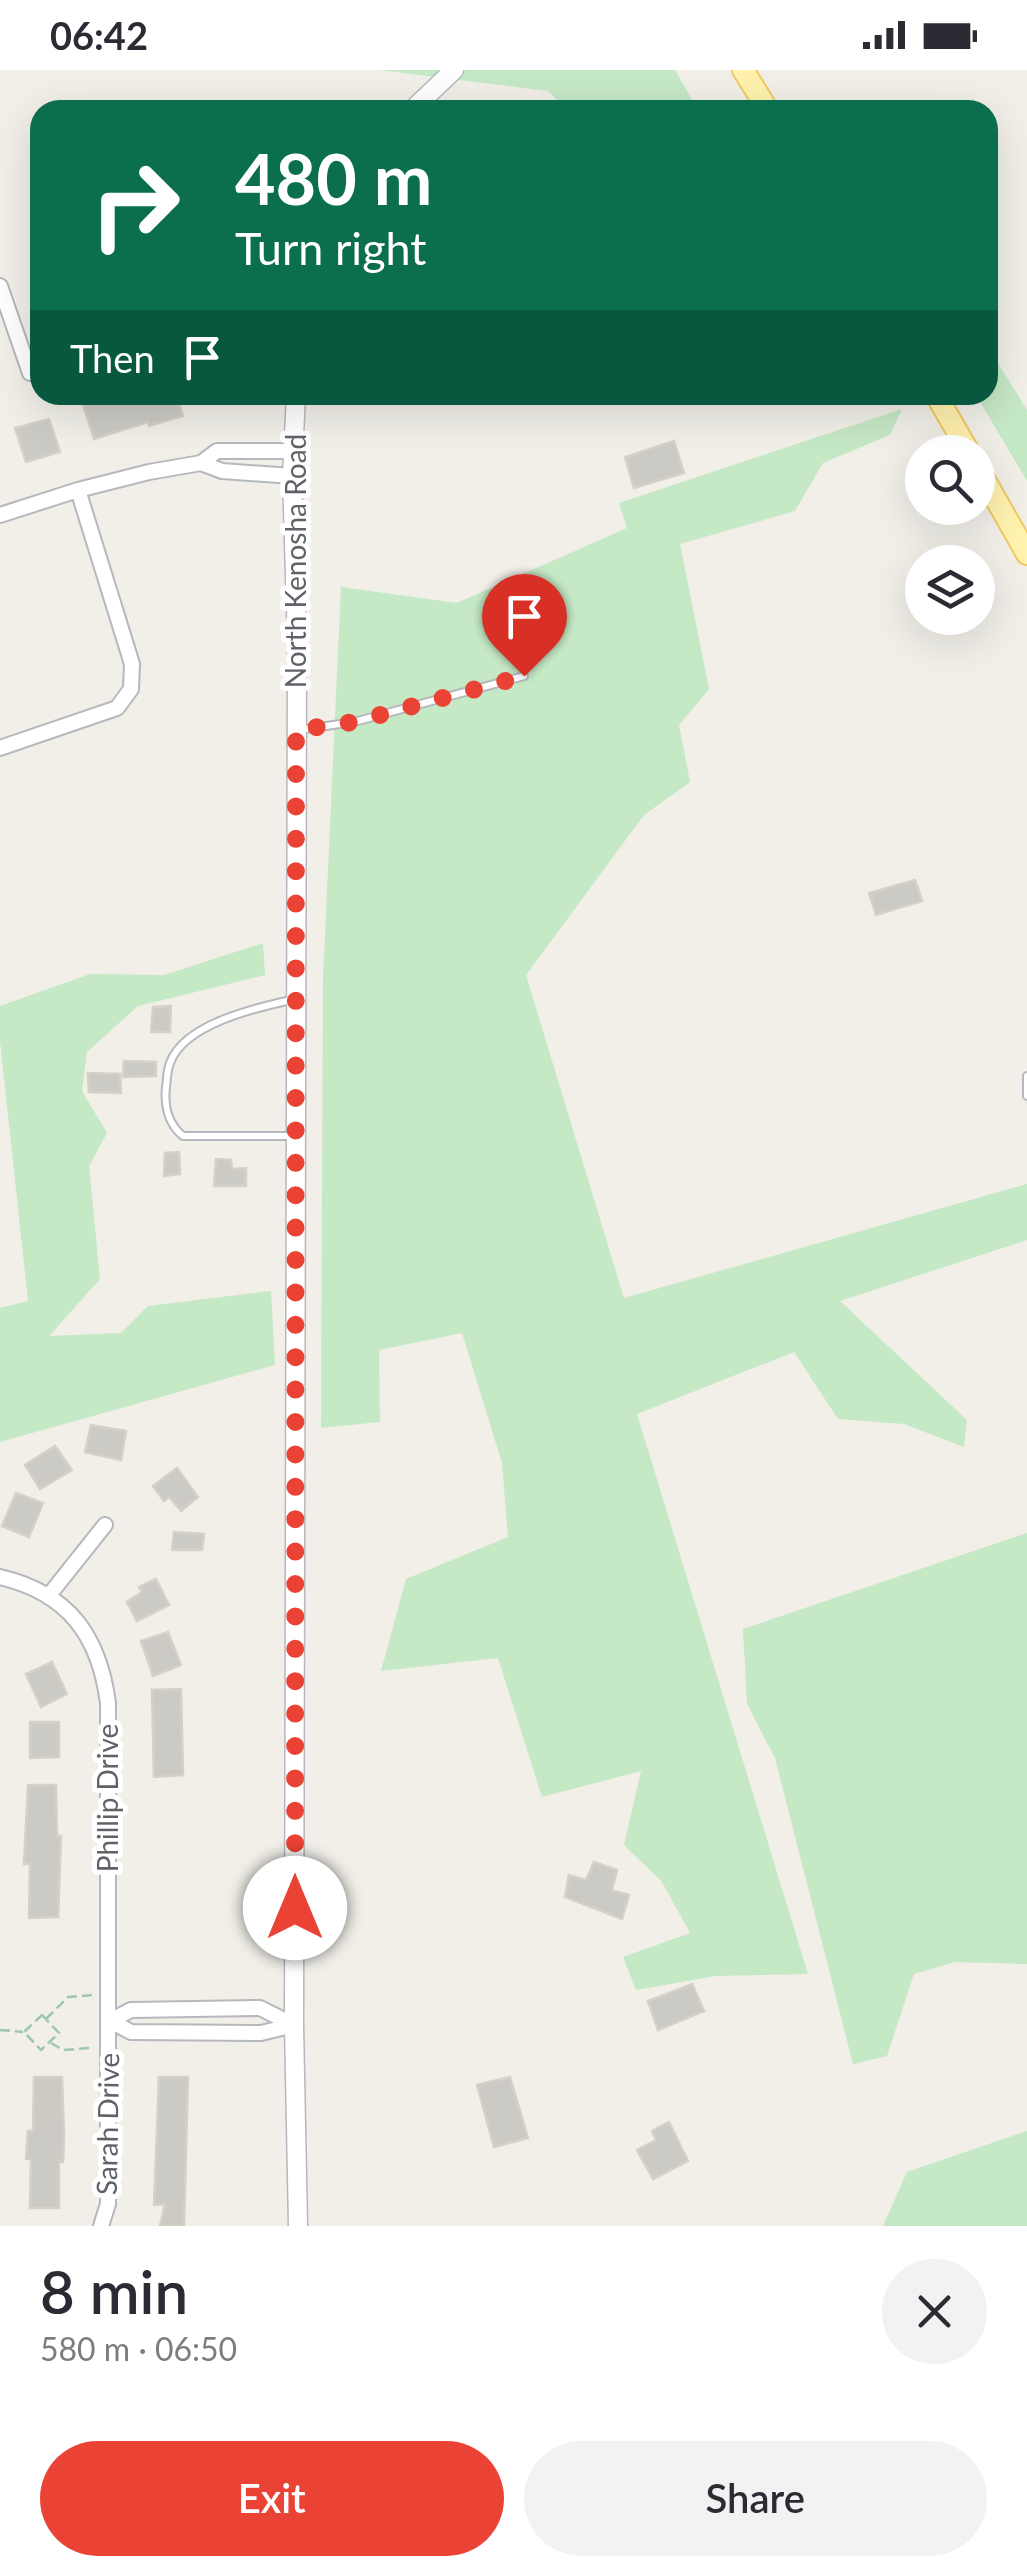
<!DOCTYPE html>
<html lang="en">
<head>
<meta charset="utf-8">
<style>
  body { margin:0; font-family:Lato,sans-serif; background:#f2f2f3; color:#2b2b33; height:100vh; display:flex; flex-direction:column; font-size:38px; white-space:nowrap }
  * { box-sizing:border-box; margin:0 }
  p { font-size:32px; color:#7c7c81 }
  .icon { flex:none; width:55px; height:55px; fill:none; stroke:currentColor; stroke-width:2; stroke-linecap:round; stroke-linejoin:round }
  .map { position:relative; height:2156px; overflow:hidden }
  .side { display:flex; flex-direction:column; background:#fff; flex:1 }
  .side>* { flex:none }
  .top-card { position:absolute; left:30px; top:30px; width:968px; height:305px; border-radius:30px; box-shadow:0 10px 40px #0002; background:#0b6e4f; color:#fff; overflow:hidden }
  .tools { position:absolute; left:905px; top:365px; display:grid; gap:20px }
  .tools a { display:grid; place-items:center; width:90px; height:90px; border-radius:50%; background:#fff; box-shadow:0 10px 40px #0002; font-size:50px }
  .pin { position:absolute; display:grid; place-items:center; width:85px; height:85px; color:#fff; margin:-102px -42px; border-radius:50% 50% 50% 0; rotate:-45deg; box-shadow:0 0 10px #0007 }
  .pin .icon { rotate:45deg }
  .me { position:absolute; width:110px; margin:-55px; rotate:0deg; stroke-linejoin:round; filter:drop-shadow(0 0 8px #0008) }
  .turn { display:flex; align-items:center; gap:35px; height:210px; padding:0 40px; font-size:45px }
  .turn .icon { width:130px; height:130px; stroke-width:2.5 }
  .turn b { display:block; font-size:70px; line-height:85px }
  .then { display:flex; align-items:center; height:95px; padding:0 40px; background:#0003; gap:20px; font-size:38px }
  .round { display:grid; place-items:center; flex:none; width:105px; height:105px; border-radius:52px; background:#f2f2f3 }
  .head { display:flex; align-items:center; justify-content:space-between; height:170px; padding:0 40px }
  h1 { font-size:60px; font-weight:600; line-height:75px }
  .primary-button { display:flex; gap:20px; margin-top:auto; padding:20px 40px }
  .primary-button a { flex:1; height:115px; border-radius:60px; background:#ea4335; color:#fff; font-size:40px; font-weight:600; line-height:115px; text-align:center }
  .primary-button a+a { background:#f2f2f3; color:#2b2b33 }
  .status { display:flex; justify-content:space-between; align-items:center; height:70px; padding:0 50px; background:#fff; direction:ltr }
  .status svg { height:28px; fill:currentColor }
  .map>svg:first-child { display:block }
  .green { fill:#c5e8c5 }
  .building { fill:#cccac5; stroke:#d6d1c6; stroke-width:2.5 }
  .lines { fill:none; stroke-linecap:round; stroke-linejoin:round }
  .service-casing { stroke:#b5b8bc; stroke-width:10 }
  .minor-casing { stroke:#b5b8bc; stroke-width:18 }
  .tertiary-casing { stroke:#b5b8bc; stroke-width:21 }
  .primary-casing { stroke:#f2c960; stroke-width:24 }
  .path { stroke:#9cc7a9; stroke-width:2.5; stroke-dasharray:10 5; stroke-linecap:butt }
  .service { stroke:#fff; stroke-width:6 }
  .minor { stroke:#fff; stroke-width:14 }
  .tertiary { stroke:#fff; stroke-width:18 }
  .primary { stroke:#fff2af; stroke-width:20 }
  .route { stroke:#ea4335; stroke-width:18; stroke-dasharray:0 32.4 }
  .labels { text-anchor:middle; stroke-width:10; stroke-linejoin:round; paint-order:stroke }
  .street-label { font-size:28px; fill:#5f6368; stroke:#fff }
</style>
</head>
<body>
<div class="status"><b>06:42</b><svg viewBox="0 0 49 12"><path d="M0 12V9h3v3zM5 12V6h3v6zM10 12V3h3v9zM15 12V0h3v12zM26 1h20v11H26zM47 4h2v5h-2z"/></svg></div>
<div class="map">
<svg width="1027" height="2156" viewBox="0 0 1027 2156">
  <rect width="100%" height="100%" fill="#f1efe8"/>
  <path class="green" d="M379 0H675L698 40H567L548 21Z
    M988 277 1027 340V411L976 325H988Z
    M902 339 890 365 823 393 795 441 680 474 709 619 679 655 690 712 644 745 526 905 624 1228 1027 1114V1170L840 1231 967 1350 964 1377 904 1354 838 1349 794 1282 637 1344 808 1904 716 1906 636 1920 623 1887 690 1863 662 1812 624 1775 641 1701 542 1727 498 1588 381 1601 406 1509 508 1467 502 1393 462 1263 379 1280 380 1352 321 1358 323 908 341 517 457 533 627 458 619 433Z
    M263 873 265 905 138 936 87 982 82 1021 107 1063 89 1096 100 1209 49 1266 121 1263 148 1236 271 1221 275 1295 0 1372V1238L28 1231 0 971V936L90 904 164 905Z
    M1027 1463V1894L955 1892 914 1904 887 1986 853 1994 775 1688 747 1634 743 1559Z
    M1027 2061V2156H883L907 2102Z"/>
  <path class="building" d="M118 325H176L183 346 149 356 148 352 94 369 83 335Z
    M49 349 60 382 26 392 15 358Z
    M674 371 684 403 634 418 625 387Z
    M915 810 922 831 876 845 869 823Z
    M171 936 170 962H151L153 937Z
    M124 991 156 992V1006L123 1007Z
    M88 1003 120 1004 121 1023 89 1022Z
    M179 1082 180 1104 164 1106 165 1083Z
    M216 1089 231 1090 232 1099 246 1098V1116H214Z
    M91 1355 126 1361 121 1390 85 1382Z
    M55 1376 72 1400 40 1419 25 1395Z
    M177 1398 198 1427 181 1441 169 1427 164 1431 153 1416Z
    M16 1423 43 1433 29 1467 2 1456Z
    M174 1462 204 1464 202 1480H172Z
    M156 1509 169 1535 137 1551 127 1532 142 1522 139 1517Z
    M168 1562 181 1595 153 1606 141 1571Z
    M52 1592 67 1624 41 1637 26 1604Z
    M181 1619 183 1705 154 1707 152 1620Z
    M30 1652H59V1687L30 1688Z
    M28 1715H56L57 1766H61L58 1847 29 1848 30 1794H24Z
    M594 1792 617 1800 612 1820 629 1825 622 1849 565 1827 569 1805 586 1810Z
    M692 1914 704 1941 658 1960 648 1931Z
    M34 2007H62L64 2063 63 2092 59 2091V2138H30L31 2089H26L28 2061H33Z
    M159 2007H188L184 2156H160L165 2134 154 2135Z
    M510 2007 528 2068 494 2077 477 2015Z
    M669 2052 688 2091 653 2109 637 2080 656 2070 652 2061Z"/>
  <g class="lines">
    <defs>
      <path id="service" d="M298 660 354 652 524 606
        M291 930C255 938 184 954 170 993 167 1000 167 1010 166 1017 164 1035 168 1054 183 1066H295
        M1027 1006V1026"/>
      <path id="minor" d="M0 216 30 303
        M201 393 217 381H293
        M0 445 78 420 149 402 201 393 222 401 292 406
        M0 678 117 638 131 619 132 594 78 420
        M0 1507C68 1523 99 1565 108 1633V2134L101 2156
        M50 1524 105 1455
        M110 1951 131 1940 260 1938 294 1955
        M110 1951 131 1962 261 1963 294 1955"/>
      <path id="tertiary" d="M412 40 454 0
        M296 325 292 406 297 572 294 1955 298 2156"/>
      <path id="primary" d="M743 0 768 40
        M936 325 969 382
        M978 398 1027 484"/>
    </defs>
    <use href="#service" class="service-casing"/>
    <use href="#minor" class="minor-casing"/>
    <use href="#tertiary" class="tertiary-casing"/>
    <use href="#primary" class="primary-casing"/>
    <path class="path" d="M42 1945 59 1963 41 1980 24 1962Z
      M46 1949 68 1927 93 1925
      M0 1960 23 1962
      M51 1973 63 1980 90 1978"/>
    <use href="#service" class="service"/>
    <use href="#minor" class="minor"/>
    <use href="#tertiary" class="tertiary"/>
    <use href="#primary" class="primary"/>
  </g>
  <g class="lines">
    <path class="route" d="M295 1838 296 660 354 652 524 606"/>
  </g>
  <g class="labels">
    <g class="street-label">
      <text transform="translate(296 491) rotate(-90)" y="10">North Kenosha Road</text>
      <text transform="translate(108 1728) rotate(-90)" y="10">Phillip Drive</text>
      <text transform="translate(108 2054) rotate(-89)" y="10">Sarah Drive</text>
    </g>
  </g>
</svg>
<div class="tools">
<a><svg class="icon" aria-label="search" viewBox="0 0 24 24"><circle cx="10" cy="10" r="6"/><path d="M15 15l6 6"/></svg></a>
<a><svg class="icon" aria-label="layers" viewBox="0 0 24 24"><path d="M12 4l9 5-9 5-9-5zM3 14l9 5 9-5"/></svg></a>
</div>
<div class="pin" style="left:524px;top:606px;background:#d93025"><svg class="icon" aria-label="arrive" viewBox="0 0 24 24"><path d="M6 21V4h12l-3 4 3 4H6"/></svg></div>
<svg class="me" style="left:295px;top:1838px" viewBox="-20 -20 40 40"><circle r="19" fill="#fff"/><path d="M0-13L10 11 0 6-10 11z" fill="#ea4335"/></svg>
<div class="top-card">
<div class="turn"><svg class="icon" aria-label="right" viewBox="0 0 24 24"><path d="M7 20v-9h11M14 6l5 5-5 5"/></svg><div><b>480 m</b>Turn right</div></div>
<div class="then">Then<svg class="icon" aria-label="arrive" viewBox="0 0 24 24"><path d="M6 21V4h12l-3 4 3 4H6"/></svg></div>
</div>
</div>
<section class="side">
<div class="head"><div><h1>8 min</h1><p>580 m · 06:50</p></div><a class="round"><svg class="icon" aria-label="close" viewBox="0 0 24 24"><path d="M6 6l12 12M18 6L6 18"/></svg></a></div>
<div class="primary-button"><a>Exit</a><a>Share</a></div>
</section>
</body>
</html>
